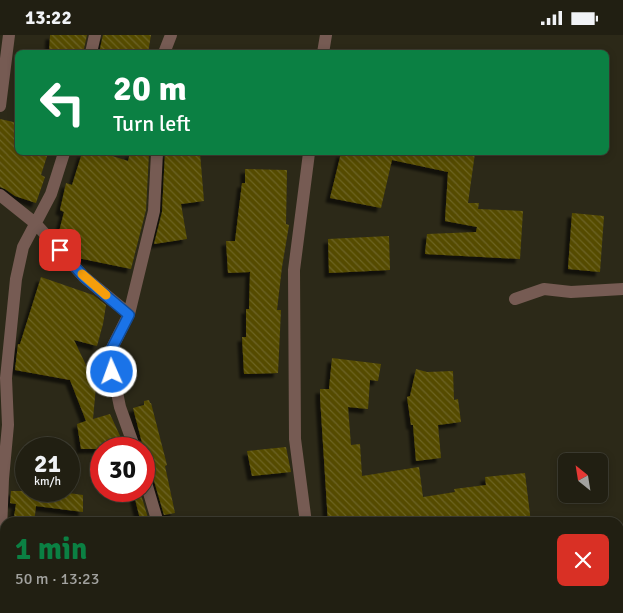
<!DOCTYPE html>
<html lang="en">
<head>
<meta charset="utf-8">
<style>
  body { margin:0; font-family:Signika,sans-serif; background:#29271b; color:#f1f3f6; height:100vh; display:flex; flex-direction:column; font-size:19px; white-space:nowrap }
  * { box-sizing:border-box; margin:0 }
  p { font-size:16px; color:#a2a29f }
  .icon { flex:none; width:28px; height:28px; fill:none; stroke:currentColor; stroke-width:2; stroke-linecap:round; stroke-linejoin:round }
  .map { position:relative; flex:1; overflow:hidden }
  .details { position:absolute; left:0px; top:482px; width:624px; height:96px; display:flex; flex-direction:column; background:#211f12; border-radius:15px 15px 0 0; box-shadow:0 2px 8px #0003,0 0 0 1px #3e3d32 }
  .details>* { flex:none }
  .top-card { position:absolute; left:15px; top:15px; width:594px; height:105px; border-radius:8px; box-shadow:0 2px 8px #0003,0 0 0 1px #3e3d32; background:#0b8043; color:#fff; overflow:hidden }
  .needle { width:32px; rotate:330deg }
  .fabs { position:absolute; left:558px; top:418px; display:grid; gap:10px }
  .fabs a { display:grid; place-items:center; width:50px; height:50px; border-radius:8px; background:#211f12; box-shadow:0 2px 8px #0003,0 0 0 1px #3e3d32; font-size:25px }
  .speed { position:absolute; left:15px; top:402px; display:flex; gap:10px; font-size:25px; font-weight:700; text-align:center }
  .speed>* { display:grid; place-content:center; width:65px; height:65px; border-radius:50%; background:#211f12; box-shadow:0 2px 8px #0003,0 0 0 1px #3e3d32; line-height:1 }
  .speed small { font-size:12px; font-weight:400 }
  .speed .limit { border:8px solid #d22; background:#fff; color:#111 }
  .pin { position:absolute; display:grid; place-items:center; width:42px; height:42px; color:#fff; margin:-21px; border-radius:10px; box-shadow:0 2px 8px #0006 }
  .me { position:absolute; width:55px; margin:-28px; rotate:358deg; stroke-linejoin:round; filter:drop-shadow(0 0 4px #0008) }
  .turn { display:flex; align-items:center; gap:18px; height:105px; padding:0 15px; font-size:22px }
  .turn .icon { width:65px; height:65px; stroke-width:2.5 }
  .turn b { display:block; font-size:35px; line-height:42px }
  .round { display:grid; place-items:center; flex:none; width:52px; height:52px; border-radius:8px; background:#29271b }
  .overview { display:flex; align-items:center; justify-content:space-between; height:85px; padding:0 15px }
  h1 { font-size:30px; font-weight:700; line-height:38px; color:#0b8043 }
  .status { display:flex; justify-content:space-between; align-items:center; height:35px; padding:0 25px; background:#211f12; direction:ltr }
  .status svg { height:14px; fill:currentColor }
  .map>svg:first-child { display:block }
  .building { fill:url(#building-back-hatch); filter:url(#shadow) }
  .lines { fill:none; stroke-linecap:round; stroke-linejoin:round }
  .service { stroke:#765b53; stroke-width:12 }
  .minor { stroke:#765b53; stroke-width:12 }
  .tertiary { stroke:#765b53; stroke-width:12 }
  .route-casing { stroke:#114b97; stroke-width:12 }
  .route { stroke:#1a73e8; stroke-width:9 }
  .slow { stroke:#f59e0b; stroke-width:9 }
</style>
</head>
<body>
<div class="status"><b>13:22</b><svg viewBox="0 0 49 12"><path d="M0 12V9h3v3zM5 12V6h3v6zM10 12V3h3v9zM15 12V0h3v12zM26 1h20v11H26zM47 4h2v5h-2z"/></svg></div>
<div class="map">
<svg width="623" height="578" viewBox="0 0 623 578">
  <defs>
    <pattern id="building-back-hatch" width="6" height="6" patternUnits="userSpaceOnUse" patternTransform="scale(1.25)"><rect width="6" height="6" fill="#554b00"/><path d="M-1 5l2 2M0 0l6 6M5-1l2 2" fill="none" stroke="#6d6424"/></pattern>
    <filter id="shadow"><feDropShadow dx="-4.5" dy="4.5" stdDeviation="1" flood-color="#0009"/></filter>
  </defs>
  <rect width="100%" height="100%" fill="#2c2918"/>
  <path class="building" d="M50 0H87L83 18H49Z
    M103 0H151L148 18H99Z
    M0 84 18 88V118H48L41 140 45 142 36 168 15 161 5 154 0 152Z
    M82 118H103L128 126 130 118H149L146 175 131 234 78 223 58 201 64 177 60 175 66 148 72 150Z
    M165 118H200L204 166 181 169 187 204 154 209 162 177Z
    M341 118H475L468 168H479L478 174 523 176 520 224 425 219 427 199 476 197 477 192 445 186 448 137 392 125 381 173 330 163Z
    M245 134 287 135 286 189 289 190 282 232 277 275H281L278 338 244 339 242 302H246V274H249L250 237 228 238 226 206H235L242 148H245Z
    M572 178 604 181 600 237 568 234Z
    M389 201 390 235 329 238 328 204Z
    M41 242 93 260 106 270 103 289 97 311 74 305 96 351 93 384 110 379 126 414H81L77 389 86 386 70 345 15 335 18 309H20Z
    M332 323 381 329 378 346 370 345 368 374 348 372 351 410 360 409 362 441 419 432 423 462 455 457 454 454 486 450 485 442 525 438 531 488H328L320 362V354H329Z
    M416 334 427 337 453 336 454 365 458 364 461 387 438 390 441 423 416 426 413 390H411L407 362 410 361Z
    M149 365 150 368H151L167 430 165 431 175 478 164 480 152 439 149 435 133 373 144 370V366Z
    M286 412 291 437 252 441 247 416Z
    M11 456H54L83 460V477L36 471 34 488H13L16 469 10 468Z
    M133 456H140L148 483 140 484Z"/>
  <g class="lines">
    <path class="service" d="M0 71 9 0"/>
    <path class="minor" d="M91 18 95 0
      M164 18 171 0
      M323 18 326 0
      M0 160 35 188 84 242 129 279
      M515 264 544 254 571 257 623 254
      M135 414 120 372 109 319 129 279 154 176 157 118
      M144 441 158 488
      M306 488 295 404 294 235 309 118
      M0 522 3 444 8 390 6 343 16 244 23 212 51 159 64 118
      M178 574 180 578
      M320 574 321 578"/>
    <path class="tertiary" d="M619 518 623 517
      M212 578 221 574"/>
  </g>
  <g class="lines">
    <defs>
      <path id="route" d="M60 215 84 242 129 280 109 319 112 337"/>
    </defs>
    <use href="#route" class="route-casing"/>
    <use href="#route" class="route"/>
    <path class="slow" d="M82 239 106 260"/>
  </g>
</svg>
<div class="fabs">
<a><svg class="needle" viewBox="-14 -14 28 28"><path d="M0-13l5 13h-10z" fill="#e53935"/><path d="M0 13l5-13h-10z" fill="#a2a29f"/></svg></a>
</div>
<div class="speed"><div>21<small>km/h</small></div><div class="limit">30</div></div>
<div class="pin" style="left:60px;top:215px;background:#d93025"><svg class="icon" aria-label="arrive" viewBox="0 0 24 24"><path d="M6 21V4h12l-3 4 3 4H6"/></svg></div>
<svg class="me" style="left:112px;top:337px" viewBox="-20 -20 40 40"><circle r="17" fill="#1a73e8" stroke="#fff" stroke-width="3"/><path d="M0-11L8 9 0 5-8 9z" fill="#fff"/></svg>
<div class="top-card">
<div class="turn"><svg class="icon" aria-label="left" viewBox="0 0 24 24"><path d="M17 20v-9H6M10 6l-5 5 5 5"/></svg><div><b>20 m</b>Turn left</div></div>
</div>
<section class="details">
<div class="overview"><div><h1>1 min</h1><p>50 m · 13:23</p></div><a class="round" style="background:#d93025;color:#fff"><svg class="icon" aria-label="close" viewBox="0 0 24 24"><path d="M6 6l12 12M18 6L6 18"/></svg></a></div>
</section>
</div>
</body>
</html>
